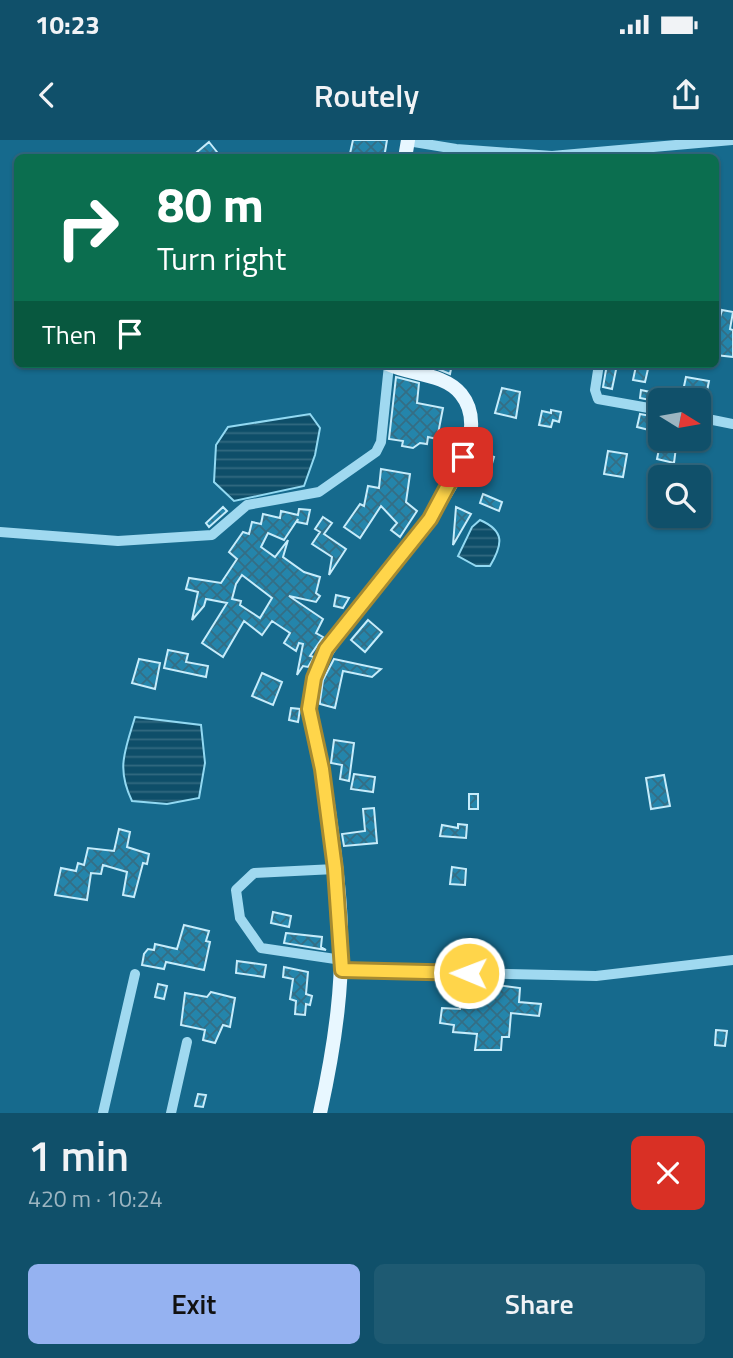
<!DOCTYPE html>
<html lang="en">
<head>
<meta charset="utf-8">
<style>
  body { margin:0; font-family:"Titillium Web",sans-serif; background:#1e5a72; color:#f1f3f6; height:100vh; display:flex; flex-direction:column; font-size:26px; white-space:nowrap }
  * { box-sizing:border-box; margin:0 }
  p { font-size:23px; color:#9cb5c1 }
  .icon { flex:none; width:38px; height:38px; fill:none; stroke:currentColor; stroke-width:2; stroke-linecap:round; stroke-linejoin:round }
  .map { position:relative; height:973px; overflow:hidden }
  .drawer { display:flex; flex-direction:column; background:#10506a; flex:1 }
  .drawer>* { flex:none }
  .hud { position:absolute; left:14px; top:14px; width:705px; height:214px; border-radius:10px; box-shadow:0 2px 5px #0004,0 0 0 2px #30677e; background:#0b6e4f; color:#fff; overflow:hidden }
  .needle { width:46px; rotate:101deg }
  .buttons { position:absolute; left:648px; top:248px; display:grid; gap:14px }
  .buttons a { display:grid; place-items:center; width:63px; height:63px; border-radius:10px; background:#10506a; box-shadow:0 2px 5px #0004,0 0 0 2px #30677e; font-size:35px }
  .pin { position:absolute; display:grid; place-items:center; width:60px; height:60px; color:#fff; margin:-30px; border-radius:14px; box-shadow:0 4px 10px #0006 }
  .me { position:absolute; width:77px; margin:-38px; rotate:271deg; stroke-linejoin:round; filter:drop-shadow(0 0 5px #0008) }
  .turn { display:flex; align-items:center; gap:24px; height:147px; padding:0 28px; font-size:32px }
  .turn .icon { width:91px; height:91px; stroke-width:2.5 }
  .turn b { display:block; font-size:49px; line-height:60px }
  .then { display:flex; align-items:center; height:66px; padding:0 28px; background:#0003; gap:14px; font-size:26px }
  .round { display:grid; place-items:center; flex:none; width:74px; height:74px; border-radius:10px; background:#1e5a72 }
  .headline { display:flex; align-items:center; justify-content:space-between; height:119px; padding:0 28px }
  h1 { font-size:42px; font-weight:600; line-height:52px }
  .action { display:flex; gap:14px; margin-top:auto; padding:14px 28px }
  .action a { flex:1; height:80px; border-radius:10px; background:#95b2f1; color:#111; font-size:28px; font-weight:600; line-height:80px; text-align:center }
  .action a+a { background:#1e5a72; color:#f1f3f6 }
  .status { display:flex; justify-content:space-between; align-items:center; height:49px; padding:0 35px; background:#10506a; direction:ltr }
  .status svg { height:19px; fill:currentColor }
  header { display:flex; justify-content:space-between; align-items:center; height:91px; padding:0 28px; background:#10506a; font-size:32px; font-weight:600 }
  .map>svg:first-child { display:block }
  .water { fill:url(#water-rules); stroke:#92d9f2; stroke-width:2 }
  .building { fill:url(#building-cross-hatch); stroke:#c6ecfb; stroke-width:2; fill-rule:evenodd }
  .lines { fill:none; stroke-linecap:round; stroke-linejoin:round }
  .minor { stroke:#a0d9f0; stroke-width:10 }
  .major { stroke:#e8f7ff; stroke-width:14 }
  .route-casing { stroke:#a68a30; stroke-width:18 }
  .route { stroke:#ffd54a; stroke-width:12 }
</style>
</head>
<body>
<div class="status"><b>10:23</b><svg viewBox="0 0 49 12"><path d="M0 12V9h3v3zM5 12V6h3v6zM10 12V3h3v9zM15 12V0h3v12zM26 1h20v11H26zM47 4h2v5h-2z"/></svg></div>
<header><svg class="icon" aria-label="back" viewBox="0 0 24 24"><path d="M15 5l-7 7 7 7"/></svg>Routely<svg class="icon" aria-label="share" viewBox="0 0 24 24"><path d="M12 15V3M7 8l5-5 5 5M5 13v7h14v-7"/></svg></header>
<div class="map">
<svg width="733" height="973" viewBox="0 0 733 973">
  <defs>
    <pattern id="water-rules" width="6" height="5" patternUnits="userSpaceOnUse" patternTransform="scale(1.75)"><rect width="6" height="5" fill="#0e4e69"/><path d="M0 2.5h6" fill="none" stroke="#326980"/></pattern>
    <pattern id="building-cross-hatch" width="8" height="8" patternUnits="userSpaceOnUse" patternTransform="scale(1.75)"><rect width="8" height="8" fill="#2485ab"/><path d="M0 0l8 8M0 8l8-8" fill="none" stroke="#346e85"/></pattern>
  </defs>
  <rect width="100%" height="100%" fill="#166a8d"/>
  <path class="water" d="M310 274 320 288 315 315 304 346 234 361 214 342 216 305 228 287Z
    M480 380C505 391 503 404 490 426H476L458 416 472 387Z
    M135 577 201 585 205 623 199 658 167 664 132 661C116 628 125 611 135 577Z"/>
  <path class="building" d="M353 0H387L384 18H349Z
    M209 2 217 12 210 18H190Z
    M722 170 733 172 730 189 733 190V217L716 215V191Z
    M433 224H452L450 234 433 227Z
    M607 224 617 225 612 249 603 247Z
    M636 226 648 229 645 242 633 240Z
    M396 237 419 243 417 263 443 268 437 299 428 297 427 304 420 303 413 308 402 306 403 301 389 299Z
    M686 237 709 241 706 256 683 251Z
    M502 248 520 252 516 278 495 273Z
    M641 250 660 254V262L640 258Z
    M551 270 561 272 559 282 553 280 551 287 539 285 542 271 551 273Z
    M640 274 651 276 649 290 637 287Z
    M661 299H677L674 323 657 319Z
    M608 311 627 314 623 337 604 334Z
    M481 313 494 317 491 327 478 324Z
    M381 329 410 334 406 362 417 371 400 397 391 390 397 383 381 366 360 398 344 387 360 364 364 366 368 346 379 348Z
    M483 354 502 362 499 371 480 363Z
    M223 367 227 371 209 387 206 383Z
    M456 367 471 374 453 405Z
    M299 369 310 370 307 384 297 382 298 379 284 400 268 393 261 407 275 417 288 400 283 417 304 432 320 437 316 453 320 456 316 462 289 456 323 479 316 493 323 497 310 516 314 517 308 527 303 526 297 535 303 504 299 503 296 511 284 503 290 493 272 481 262 495 244 481 223 517 202 503 227 463 206 459 204 466 192 480 198 452 186 449 189 438 221 443 237 419 229 412 243 392 249 394 252 382 261 384 263 374 280 378 281 371 298 375ZM242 435 272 458 260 478 240 465 241 461 232 459 236 444Z
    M323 377 332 383 324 394 346 409 329 435 332 417 312 404 320 392 315 389Z
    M336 455 349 458 343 468 334 466Z
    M368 480 382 492 365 512 351 500Z
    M168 510 188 514 186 522 208 526 206 537 164 528Z
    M139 519 160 523 155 549 132 543Z
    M334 519 381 529 372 537 343 531 335 568 320 564V561L323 540Z
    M262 533 282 542 273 565 252 556Z
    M291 568 300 569 298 582 289 580Z
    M334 600 354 603 349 641 340 639 342 625 331 623Z
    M354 634 375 637 373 652 351 649Z
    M664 635 670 666 651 669 646 638Z
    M469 654H478V669H469Z
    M374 668 377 703 344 706 342 694 365 691 363 669Z
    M458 684 467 685 466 698 440 696 442 685 458 688Z
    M119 689 130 692 127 707 149 714 147 724 143 723 134 757 123 755 127 732 103 725 101 734 91 733 87 760 55 755 61 728 76 731 78 723 84 725 88 708 114 711Z
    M452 727 466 729 465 745 450 744Z
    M273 772 291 776 289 787 271 783Z
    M184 785 209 791 206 801 210 802 204 830 166 822 164 829 142 825 144 814 148 809 154 810 155 804 177 809Z
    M286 793 322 797 321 807 326 810 284 803Z
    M237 821 266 825 264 837 236 833Z
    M284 827 308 832 306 854 312 856 310 865 306 864 305 875 295 874 296 861 290 859 293 839 283 837Z
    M475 842 520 848 519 862 541 864 539 876 511 873 509 897H502L501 910H475L477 894 453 892 454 885 440 883 442 868 460 869 461 853 474 854Z
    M158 844 167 846 164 859 155 857Z
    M211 852 235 858 230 887 223 885 215 903 203 900 205 890 181 885 185 853 207 857Z
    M716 890 727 891 725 906 715 905Z
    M198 954 206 955 203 967 195 966Z"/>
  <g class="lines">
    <path class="minor" d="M408 1 456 9 552 16 732 0
      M599 224 595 250 598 259 660 270
      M698 277 733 284
      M0 392 118 401 212 395 247 365 319 352 376 312 381 302 389 225
      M335 729 254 733 236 750 240 778 261 808 342 820
      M342 830 596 836 733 820
      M103 973 135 834
      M171 973 187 902"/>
    <path class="major" d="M405 18 408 0
      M320 973C335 905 345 838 340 768 337 723 330 676 323 631 318 600 304 570 314 537 334 473 516 321 461 254 444 233 410 235 388 224"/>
  </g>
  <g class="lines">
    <defs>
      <path id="route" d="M463 317 430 379 326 509 314 538 309 569 322 629 335 729 342 830 469 833"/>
    </defs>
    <use href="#route" class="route-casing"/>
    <use href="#route" class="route"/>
  </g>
</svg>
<div class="buttons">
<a><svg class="needle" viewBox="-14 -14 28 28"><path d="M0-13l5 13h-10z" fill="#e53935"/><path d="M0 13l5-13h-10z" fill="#9cb5c1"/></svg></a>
<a><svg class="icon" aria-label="search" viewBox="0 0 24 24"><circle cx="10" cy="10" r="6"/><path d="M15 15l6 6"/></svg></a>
</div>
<div class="pin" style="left:463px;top:317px;background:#d93025"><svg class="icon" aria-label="arrive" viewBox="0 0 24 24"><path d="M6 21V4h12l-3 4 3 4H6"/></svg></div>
<svg class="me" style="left:469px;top:833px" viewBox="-20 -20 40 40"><circle r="17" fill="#ffd54a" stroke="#fff" stroke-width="3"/><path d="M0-11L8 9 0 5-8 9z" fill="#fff"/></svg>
<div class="hud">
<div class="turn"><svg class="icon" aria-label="right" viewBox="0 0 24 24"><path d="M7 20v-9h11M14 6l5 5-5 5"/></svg><div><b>80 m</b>Turn right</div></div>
<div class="then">Then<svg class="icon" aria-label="arrive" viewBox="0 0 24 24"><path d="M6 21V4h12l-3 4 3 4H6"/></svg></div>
</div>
</div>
<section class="drawer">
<div class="headline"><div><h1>1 min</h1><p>420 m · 10:24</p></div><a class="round" style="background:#d93025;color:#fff"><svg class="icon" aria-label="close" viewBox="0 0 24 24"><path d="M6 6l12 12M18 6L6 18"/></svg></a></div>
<div class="action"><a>Exit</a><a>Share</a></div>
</section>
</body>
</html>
